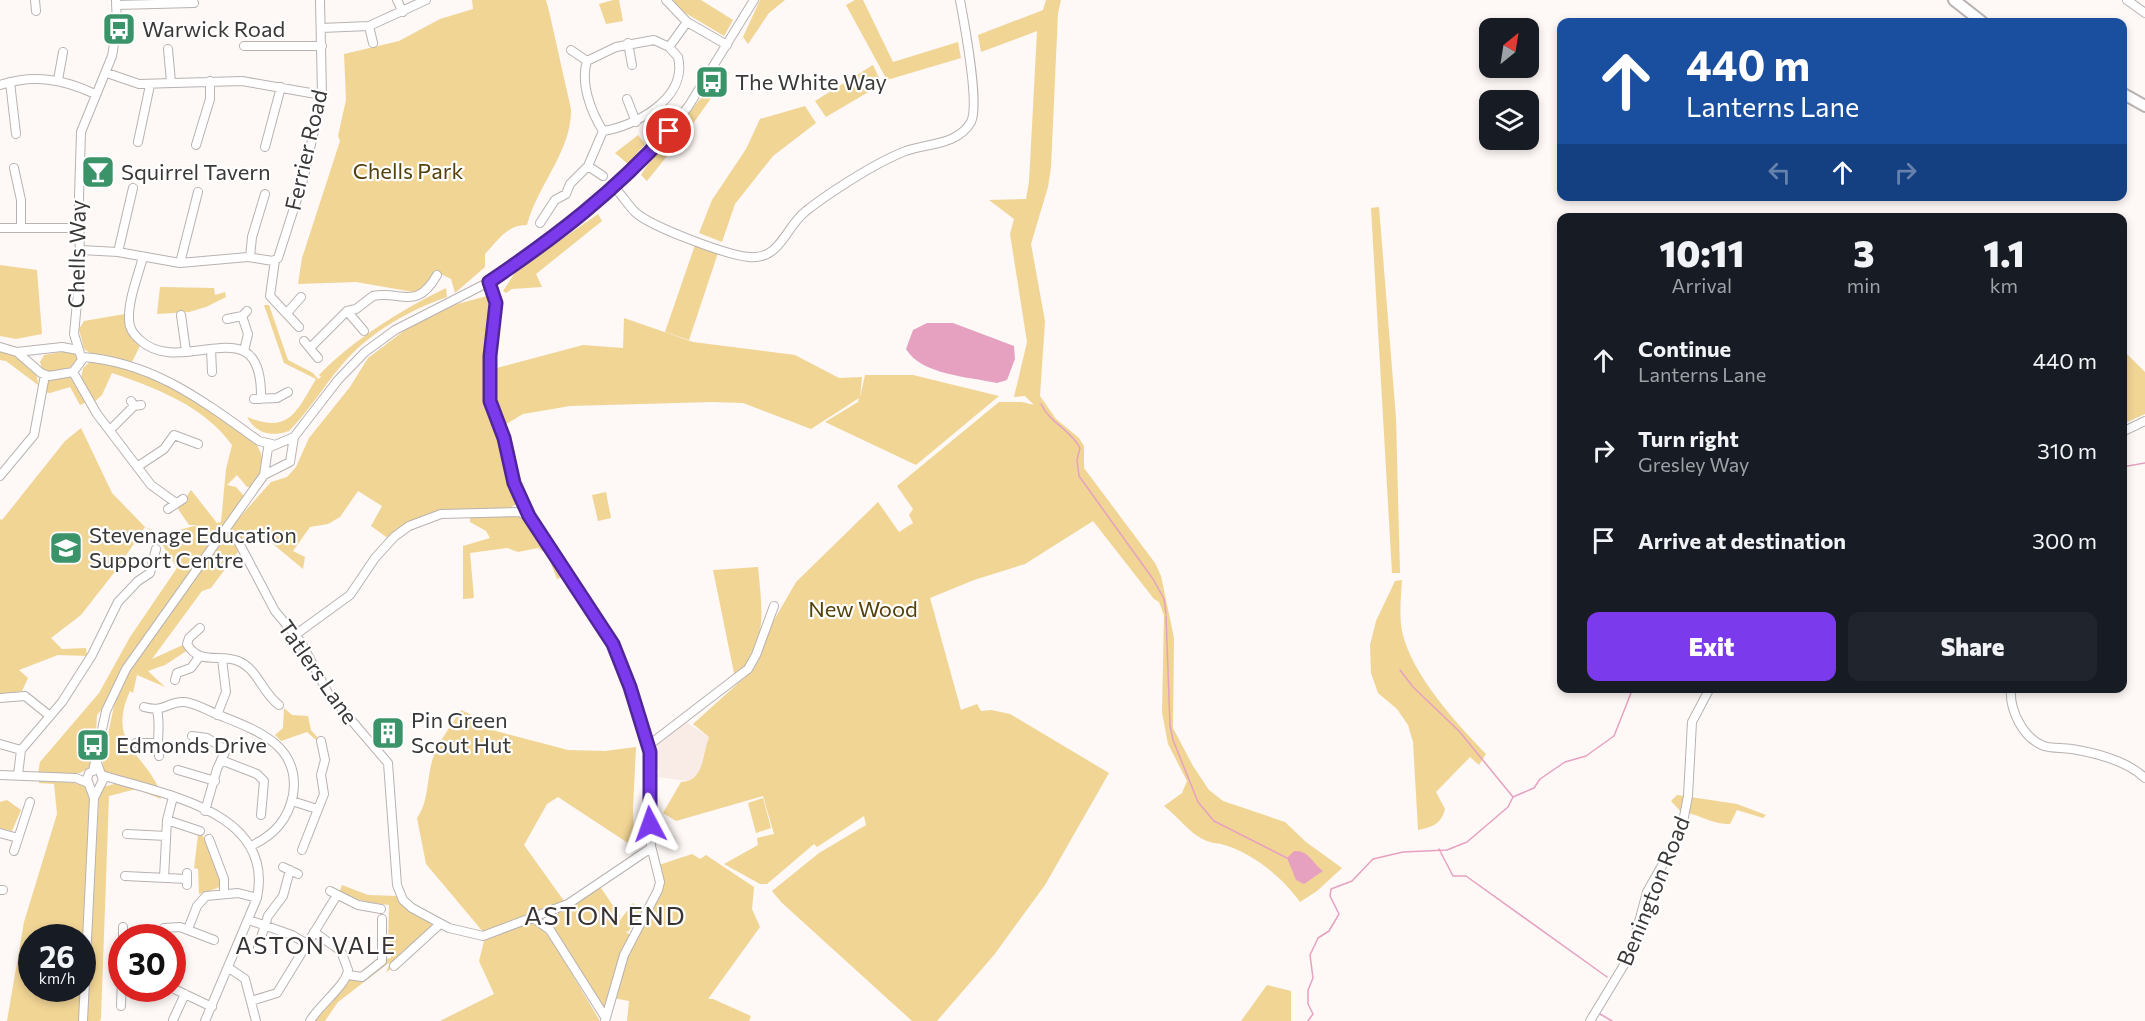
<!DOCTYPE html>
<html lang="en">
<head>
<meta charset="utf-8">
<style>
  body { margin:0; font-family:Commissioner,sans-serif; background:#20242c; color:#f1f3f6; height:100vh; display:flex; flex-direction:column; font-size:22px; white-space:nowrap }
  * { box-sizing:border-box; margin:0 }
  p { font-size:20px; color:#9ea1a6 }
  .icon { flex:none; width:33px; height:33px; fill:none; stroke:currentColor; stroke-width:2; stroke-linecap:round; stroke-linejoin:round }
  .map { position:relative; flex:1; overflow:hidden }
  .drawer { position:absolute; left:1557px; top:213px; width:570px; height:480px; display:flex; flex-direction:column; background:#171b24; border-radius:12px; box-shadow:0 3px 9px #0003 }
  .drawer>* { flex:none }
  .hud { position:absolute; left:1557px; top:18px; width:570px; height:183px; border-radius:12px; box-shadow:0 3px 9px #0003; background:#1a4fa0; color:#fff; overflow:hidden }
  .needle { width:39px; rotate:30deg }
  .fabs { position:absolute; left:1479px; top:18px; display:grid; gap:12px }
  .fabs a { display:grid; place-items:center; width:60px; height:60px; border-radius:12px; background:#171b24; box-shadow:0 3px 9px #0003; font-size:30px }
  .speed { position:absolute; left:18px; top:924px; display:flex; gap:12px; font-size:30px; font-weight:700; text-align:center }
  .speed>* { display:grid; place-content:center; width:78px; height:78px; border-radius:50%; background:#171b24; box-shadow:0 3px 9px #0003; line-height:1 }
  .speed small { font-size:15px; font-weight:400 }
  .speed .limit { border:9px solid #d22; background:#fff; color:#111 }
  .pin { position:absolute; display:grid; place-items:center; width:51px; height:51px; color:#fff; margin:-26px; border:3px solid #fff; border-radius:50%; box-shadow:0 2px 6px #0007 }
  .me { position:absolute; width:66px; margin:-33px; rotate:356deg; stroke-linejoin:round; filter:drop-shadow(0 0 4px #0008) }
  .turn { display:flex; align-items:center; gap:21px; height:126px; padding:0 30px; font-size:27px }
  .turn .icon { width:78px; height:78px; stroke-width:2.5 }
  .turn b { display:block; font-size:42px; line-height:51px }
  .lanes { display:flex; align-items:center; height:57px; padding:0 30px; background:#0003; justify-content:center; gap:30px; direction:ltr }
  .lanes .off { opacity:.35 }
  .eta { display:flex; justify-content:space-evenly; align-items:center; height:102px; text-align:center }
  .eta b { font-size:36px; font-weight:800; line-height:42px }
  .primary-button { display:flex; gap:12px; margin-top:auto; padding:12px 30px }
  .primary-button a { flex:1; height:69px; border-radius:12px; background:#7c3aed; color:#fff; font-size:24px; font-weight:800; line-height:69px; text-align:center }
  .primary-button a+a { background:#20242c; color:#f1f3f6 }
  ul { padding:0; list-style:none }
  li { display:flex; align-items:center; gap:18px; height:90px; padding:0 30px }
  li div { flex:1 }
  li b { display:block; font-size:22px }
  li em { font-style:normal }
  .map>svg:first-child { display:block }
  .built { fill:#f9ebe6 }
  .green { fill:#f1d595 }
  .water { fill:#e6a1c1 }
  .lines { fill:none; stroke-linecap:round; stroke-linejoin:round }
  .stream { stroke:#e6a1c1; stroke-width:1.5 }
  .minor-casing { stroke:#b8b2b1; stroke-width:10 }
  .major-casing { stroke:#b8b2b1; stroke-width:14 }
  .minor { stroke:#fff; stroke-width:8 }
  .major { stroke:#fff; stroke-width:10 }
  .route-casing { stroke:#51269a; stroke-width:15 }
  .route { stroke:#7c3aed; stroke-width:10 }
  .labels { text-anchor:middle; stroke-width:4.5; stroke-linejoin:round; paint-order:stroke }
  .poi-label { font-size:22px; fill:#3b3938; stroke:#fff; text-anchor:start }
  .street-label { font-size:22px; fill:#3b3938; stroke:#fff }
  .park-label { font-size:22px; fill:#55410c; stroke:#fff }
  .neighbourhood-label { font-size:24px; letter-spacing:1.5px; fill:#393433; stroke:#fff }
  .quarter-label { font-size:26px; letter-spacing:1.5px; fill:#393433; stroke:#fff }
</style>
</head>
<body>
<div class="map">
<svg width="2145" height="1021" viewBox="0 0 2145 1021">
  <rect width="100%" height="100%" fill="#fef8f6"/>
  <path class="built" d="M85 164 113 171 107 189 86 183Z
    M683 720 709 737 700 773 688 781 658 777 659 770 652 768 657 742Z"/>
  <path class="green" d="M472 0H546L549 11 571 109C572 151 538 184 527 225 508 224 497 241 485 254V267L455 293 451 279 441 274 419 293 356 282 298 284 302 258 340 141 338 136 346 100 344 54 399 41 440 19 473 9Z
    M613 0H619L623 21 606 24 599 4Z
    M673 0H701L733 20 724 36 677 8Z
    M760 0H785L769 13 748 44 743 37Z
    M855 0H863L893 62 958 42 961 58 887 80 846 5Z
    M1046 0H1061L1058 13 1051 167 1048 187 1031 244 1045 321 1040 396 1056 419 1079 438 1084 446V468L1155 563 1161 576 1174 638 1173 728 1193 766 1209 790 1223 801 1285 822 1306 842 1342 868 1317 891 1300 902C1282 877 1252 852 1221 844 1217 843 1212 843 1207 841 1189 834 1179 817 1164 806L1182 793 1187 781 1168 744 1162 712 1164 615 1159 602 1154 599 1093 521 1025 564 974 580 930 598 961 710 977 704 981 711 991 710 1010 714 1109 773 1045 885 994 955 937 1021H912L781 902 772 891 819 853 866 825 864 816 817 847 814 844 767 884H760L724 864 758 845 757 838 774 834 763 796 676 821 663 813 681 782C705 781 702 754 709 737L693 724 745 677 761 653 770 627 796 582 878 502 899 532 913 523 909 515 913 509 897 486 999 402H1022L1034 405 1025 396 1014 397 1027 342 1010 234 1014 219 989 200 1026 199 1029 182 1037 31 981 52 978 35 1043 10Z
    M873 65 882 84 826 117 815 101Z
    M724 69 729 73 692 125 647 181 641 175 646 167Z
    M805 106 816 123 773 156 735 204 722 242 699 233 712 200 746 149 760 119Z
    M638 135 645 144 628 164 615 153Z
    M1379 207 1396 418 1400 573H1392L1371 208Z
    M598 214 602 221 536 274 542 287 512 289 506 293 503 291 516 271Z
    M695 245 718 253 689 340 665 332Z
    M0 265 37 270 42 334 16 339 0 336Z
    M160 287 214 288 215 295 225 292 226 297 206 307 189 312 157 314Z
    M446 288 447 297C410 310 374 330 347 359 326 382 311 409 289 431 272 437 256 434 247 417 290 434 296 412 316 379L284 363 264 305H269L288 360 313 373 318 379 321 377 319 375C354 339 401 310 446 288Z
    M487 296 490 304 485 366 487 403 502 440 506 468 509 467 520 502 508 509C461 511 427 506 389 539L371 526 382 506 358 491 340 517 328 524 310 527 293 551 305 557 303 569 255 529 211 588 202 591 152 659 185 644 188 650 165 665 148 671 165 687 137 675 133 693 130 691C107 743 142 751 159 789L104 772 101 747 108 734 117 692 127 673 230 528 271 482 287 477 296 467 309 438 350 387 368 358 417 321 457 304Z
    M125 314 131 334 140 346 132 362 93 355 84 349 79 329 84 321Z
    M624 318 693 342 795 355 839 378 862 377 860 397 865 375H913L999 396 916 465 825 422 858 402 859 398 811 429 743 403 712 402 570 406 523 414 503 426 494 398 493 369 583 345 623 348Z
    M0 349C17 354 39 366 38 385L6 361 0 360Z
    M2122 349 2145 372V414L2123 424Z
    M67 351 74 353 78 359 72 369 48 373 42 369 40 362 44 355Z
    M90 362C153 362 205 406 253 440 267 457 264 470 253 487H247L237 475 227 485 236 487 244 496 119 674 105 706 97 715 95 747 89 768 80 773 38 774 40 762 99 693 130 637 177 568 155 533 145 527 117 569 81 615 51 638 62 649 86 648 87 656 58 655 19 670 28 678 22 691 0 694V519L2 520 65 441 81 428 112 493 145 527 170 537 175 531 198 525H189L178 509 191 490 217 523 221 522 226 469 232 445C204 406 156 388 112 373L102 395 92 404 81 379 83 368Z
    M70 377 86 402 80 405 70 387 50 393 43 392 44 385 52 379Z
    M606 492 611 518 598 521 592 495Z
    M518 515 529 518 564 577 557 579 547 554 538 548 518 552 507 548 470 553 474 598 463 599V546L490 538 486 531 470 522V517Z
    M758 567C762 611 769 644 735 678L713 570Z
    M1402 580C1401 596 1399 615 1402 631 1411 674 1456 723 1486 754L1479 765 1470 757 1436 792 1445 809C1441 824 1433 827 1418 830L1413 742 1408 725 1397 709 1378 693 1371 673 1370 645 1376 621 1395 581Z
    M284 708 292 715 308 716 311 730 318 738 316 740 307 732 281 741 275 735 283 728Z
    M461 710 485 721 492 730 568 750 605 751 636 747 633 808 634 847 558 797 547 804 524 845 564 901 484 933 426 864 417 818C430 800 426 776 434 755 440 739 452 725 461 710Z
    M39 779 82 784 88 788 91 801 83 986 82 938H32V988L82 989 80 1021H7L24 922 57 814 54 784 39 783Z
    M118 783 160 796 161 799 136 789 109 796 101 1018 100 1021H86L99 798 103 787Z
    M1677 795 1737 804 1766 815 1763 818 1737 810 1730 824C1712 825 1698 813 1681 812L1671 801Z
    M763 798 771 828 756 833 748 803Z
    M7 800 21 810 12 831 0 828V802Z
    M198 835 203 836 214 857 221 883 218 888 199 894 198 869 194 868Z
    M692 854 700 859 706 855 754 887 752 909 760 927 708 999H713L751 1016 749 1021H627L629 1001 613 998 633 943 659 898 662 890 659 865Z
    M342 885 368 895 397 896 400 901 434 926 386 973 390 962 338 1002 325 1021H315L347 980H362L386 959 391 958V955L385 952 384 947 388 946 389 905C371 903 356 900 339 893Z
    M601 888 620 916 617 924 633 903 643 911 628 932 625 931 631 936 621 951 603 1011 554 936 552 925 559 911Z
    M528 923 539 926 551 939 600 1021H440L494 994 479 961 484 941Z
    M1267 985 1291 991V1021H1241Z"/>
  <path class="water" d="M927 323H953L1014 346 1015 359 1007 380 997 383C970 377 921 375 906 349L913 330Z
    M1294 851C1309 850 1312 863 1323 871L1304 884 1296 880 1287 858Z"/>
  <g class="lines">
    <path class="stream" d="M1041 404C1049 422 1071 430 1080 448L1077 460 1079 476 1153 579 1164 599 1166 614
      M2122 467 2145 463
      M1166 616 1170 725 1173 740 1198 802 1214 821 1287 858
      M1400 670 1413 687 1459 731 1513 797
      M1439 849 1453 876H1466L1607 977
      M1600 1014 1612 1021
      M1308 1021 1313 1014 1308 1004V990L1313 978 1310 955 1318 938 1329 931 1339 914 1330 896 1331 889 1352 881 1373 859 1403 852 1447 850 1467 842 1508 807 1513 797 1534 788 1540 779 1565 762 1586 756 1614 736 1633 688"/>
    <defs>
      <path id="minor" d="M35 0 36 11
        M397 0 403 12
        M666 0 687 22 727 45
        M2127 0 2145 13
        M116 5 194 3
        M369 26 373 43
        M321 28 369 26 426 0
        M654 40 669 47 678 57C688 98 636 126 603 131 591 112 580 83 587 61L616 47Z
        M628 43 632 65
        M244 46H322
        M669 47 687 22
        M168 49 171 82
        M571 50 587 61
        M107 73 139 84 242 81 322 95
        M58 80 63 52
        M10 82 16 134
        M0 85C34 74 63 79 95 94
        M627 99 636 122
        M138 142 150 85
        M196 145 210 99V81
        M265 147 281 87
        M588 166 603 176
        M14 168 21 200V228
        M615 188C622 195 628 205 635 212 651 227 727 255 749 257 781 260 785 227 806 211 821 199 838 188 854 178 870 168 886 159 903 152 926 143 957 146 971 122 980 104 964 22 960 0
        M540 223 555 200 566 194 570 184 588 166 603 131
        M0 228H79
        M81 250 118 252 180 263 248 257 273 261 278 258 303 180 322 95 320 0
        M118 252 133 188
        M143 257C138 276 128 300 129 320 129 328 134 335 140 340 182 380 263 302 261 399
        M250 257 252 237 265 194
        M275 260 270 296 299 327
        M180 263 198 192
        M489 282 496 303 490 356V401L504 438 514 483 529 516
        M347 311 364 331
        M287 313 301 297
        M181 315 186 351
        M227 319 242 316
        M304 341 318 358
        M0 347 17 352 41 373 49 376 73 372 82 360 74 334 80 271 79 197 81 132 112 56 117 27 116 0
        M310 348 347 311 356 309 373 296C401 290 416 312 437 275
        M211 349 212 372
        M244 351 248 334 242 316 247 311
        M17 352 62 347 78 350
        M82 357C153 362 203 401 259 441L272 444
        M73 372 97 414 151 485 176 503
        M254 399 277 398 288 392
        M131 401 134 406 141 405
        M110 430 134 406
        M2122 432 2145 421
        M137 467 164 449 174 435 198 444
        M264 475 268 448 294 437
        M0 476 34 435 45 375
        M168 509 183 499
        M238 541 275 611 301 642 328 693 388 763 397 885 403 900 412 908 449 928 483 936 568 904 651 848
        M200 628 189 638 187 644C199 665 219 654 238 661 258 669 262 693 279 705
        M295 635 350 595 375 558 394 537 409 526 441 514 519 512 529 516 613 644 630 687 650 752 651 846 660 882 658 890 624 955 605 1021
        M175 680 177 673 191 668 199 657
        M2011 688C2009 710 2023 738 2044 746 2054 749 2062 747 2072 749 2096 753 2127 761 2145 778
        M0 698 25 696 50 716
        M144 707C165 713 168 701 184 702 196 703 208 711 219 715 256 730 301 745 293 795 288 820 274 835 251 846
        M157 710C161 727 156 740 159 756
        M217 715 226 692 222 659
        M192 736 207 738 226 750 217 769 205 811
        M136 743H156
        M0 744 21 750
        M649 745 748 669 756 655 774 606
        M221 760 257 774 264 781 261 815
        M178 770 215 781
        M93 771 106 711 126 669 264 475 290 462 294 437 338 380 365 352 395 330 489 282 532 253 575 222 640 164 688 107 754 0
        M0 775 76 778 88 783
        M18 775 21 750 62 702 92 655 118 602 138 581 150 573 156 549
        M102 775C163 795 275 810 257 898L205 1021
        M94 798 103 780 96 760
        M292 801 317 809
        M167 820 200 831
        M0 833 18 838
        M127 834 166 836
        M209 839 224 879V893
        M302 850 324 794 321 775 325 760 321 741
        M14 851 30 802
        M283 867 298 874
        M187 873V885
        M125 876 187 879
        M164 878 167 820 173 797
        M0 890H3
        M330 891 358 905 381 909
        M533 918 550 930 605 1017
        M249 920 292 935 307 944
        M164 928 180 927 214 940
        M188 929 197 906 206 896 238 893 257 898
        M123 938V927
        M258 947 268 916 283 896 290 870
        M172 965 174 958
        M394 966 440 924
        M229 968 245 979 256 1021
        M348 975 362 977 382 961V919
        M172 988 212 1007
        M251 1001 277 993 337 895
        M121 1006 122 978
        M173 1020 185 994
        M83 1021 94 798 87 779 89 773
        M310 1021C319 1005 346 986 348 970L341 951 314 932
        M1590 1021 1630 955 1647 892 1681 832 1688 796 1692 722 1710 688"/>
      <path id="major" d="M1954 0 1982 22
        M2122 93 2145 106"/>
    </defs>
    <use href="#minor" class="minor-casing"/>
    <use href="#major" class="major-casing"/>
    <use href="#minor" class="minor"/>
    <use href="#major" class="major"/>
  </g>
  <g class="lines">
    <defs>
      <path id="route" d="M650 824V752L630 687 613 644 529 516 514 483 504 438 490 401V356L496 303 489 282C557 236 614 192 669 131"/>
    </defs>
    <use href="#route" class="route-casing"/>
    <use href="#route" class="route"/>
  </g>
  <defs>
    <symbol id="bus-square" viewBox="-11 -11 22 22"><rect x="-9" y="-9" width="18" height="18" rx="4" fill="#3b9469" stroke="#fff"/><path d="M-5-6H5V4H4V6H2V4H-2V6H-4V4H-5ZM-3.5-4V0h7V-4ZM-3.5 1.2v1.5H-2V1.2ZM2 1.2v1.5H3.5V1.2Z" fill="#fff"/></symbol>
    <symbol id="bar-square" viewBox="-11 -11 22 22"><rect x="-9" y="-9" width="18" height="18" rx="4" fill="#3b9469" stroke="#fff"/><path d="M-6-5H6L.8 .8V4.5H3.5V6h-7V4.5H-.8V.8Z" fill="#fff"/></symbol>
    <symbol id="school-square" viewBox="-11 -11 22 22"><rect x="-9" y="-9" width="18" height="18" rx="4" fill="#3b9469" stroke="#fff"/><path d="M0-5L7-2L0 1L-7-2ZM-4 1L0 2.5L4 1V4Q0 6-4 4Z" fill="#fff"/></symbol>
    <symbol id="building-square" viewBox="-11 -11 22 22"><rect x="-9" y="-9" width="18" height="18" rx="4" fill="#3b9469" stroke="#fff"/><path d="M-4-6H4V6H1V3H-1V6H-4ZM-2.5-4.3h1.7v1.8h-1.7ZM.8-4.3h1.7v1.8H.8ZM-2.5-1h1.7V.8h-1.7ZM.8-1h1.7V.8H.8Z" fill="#fff"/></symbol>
  </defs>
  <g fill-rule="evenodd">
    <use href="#bus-square" x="100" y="10" width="38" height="38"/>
    <use href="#bus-square" x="693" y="63" width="38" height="38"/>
    <use href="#bar-square" x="79" y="153" width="38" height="38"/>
    <use href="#school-square" x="47" y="529" width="38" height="38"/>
    <use href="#building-square" x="369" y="714" width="38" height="38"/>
    <use href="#bus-square" x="74" y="726" width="38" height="38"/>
  </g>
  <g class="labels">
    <g class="poi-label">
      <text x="142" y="37">Warwick Road</text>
      <text x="735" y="90">The White Way</text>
      <text x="121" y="180">Squirrel Tavern</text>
      <text x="89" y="543">Stevenage Education<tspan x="89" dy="25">Support Centre</tspan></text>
      <text x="411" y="728">Pin Green<tspan x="411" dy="25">Scout Hut</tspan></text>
      <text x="116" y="753">Edmonds Drive</text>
    </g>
    <g class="street-label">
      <text transform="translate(306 150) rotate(-77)" y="8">Ferrier Road</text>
      <text transform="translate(77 254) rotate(-89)" y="8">Chells Way</text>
      <text transform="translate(318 672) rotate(55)" y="8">Tatlers Lane</text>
      <text transform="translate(1653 891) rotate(-68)" y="8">Benington Road</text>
    </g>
    <g class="park-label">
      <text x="408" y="179">Chells Park</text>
      <text x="863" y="617">New Wood</text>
    </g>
    <g class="neighbourhood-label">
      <text x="316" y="954">ASTON VALE</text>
    </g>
    <g class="quarter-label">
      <text x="605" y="925">ASTON END</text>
    </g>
  </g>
</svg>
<div class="fabs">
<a><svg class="needle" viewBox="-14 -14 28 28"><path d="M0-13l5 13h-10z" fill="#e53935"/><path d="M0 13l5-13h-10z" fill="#9ea1a6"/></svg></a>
<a><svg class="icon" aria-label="layers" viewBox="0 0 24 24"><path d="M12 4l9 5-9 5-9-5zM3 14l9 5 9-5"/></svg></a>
</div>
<div class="speed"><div>26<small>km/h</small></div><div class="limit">30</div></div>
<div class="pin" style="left:669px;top:131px;background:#d93025"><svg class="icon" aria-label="arrive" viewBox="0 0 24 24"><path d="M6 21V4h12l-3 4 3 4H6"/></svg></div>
<svg class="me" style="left:650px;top:824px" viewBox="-20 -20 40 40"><path d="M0-17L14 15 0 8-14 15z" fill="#7c3aed" stroke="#fff" stroke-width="4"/></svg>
<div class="hud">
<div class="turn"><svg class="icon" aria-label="ahead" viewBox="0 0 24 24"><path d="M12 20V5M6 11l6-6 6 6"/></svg><div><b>440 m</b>Lanterns Lane</div></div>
<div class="lanes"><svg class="icon off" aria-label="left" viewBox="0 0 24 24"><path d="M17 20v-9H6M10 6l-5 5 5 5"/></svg><svg class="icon" aria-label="ahead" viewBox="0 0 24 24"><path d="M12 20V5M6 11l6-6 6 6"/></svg><svg class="icon off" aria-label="right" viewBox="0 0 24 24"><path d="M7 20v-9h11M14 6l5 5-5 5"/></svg></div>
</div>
<section class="drawer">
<div class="eta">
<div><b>10:11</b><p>Arrival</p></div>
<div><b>3</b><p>min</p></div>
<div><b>1.1</b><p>km</p></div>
</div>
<ul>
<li><svg class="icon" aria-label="ahead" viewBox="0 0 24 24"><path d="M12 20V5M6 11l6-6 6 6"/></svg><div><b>Continue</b><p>Lanterns Lane</p></div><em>440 m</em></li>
<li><svg class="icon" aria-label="right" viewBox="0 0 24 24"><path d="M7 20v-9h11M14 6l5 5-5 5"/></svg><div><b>Turn right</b><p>Gresley Way</p></div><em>310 m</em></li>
<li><svg class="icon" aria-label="arrive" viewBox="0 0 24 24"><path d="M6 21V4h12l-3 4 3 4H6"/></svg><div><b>Arrive at destination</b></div><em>300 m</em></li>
</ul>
<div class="primary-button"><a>Exit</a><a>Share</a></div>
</section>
</div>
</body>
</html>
